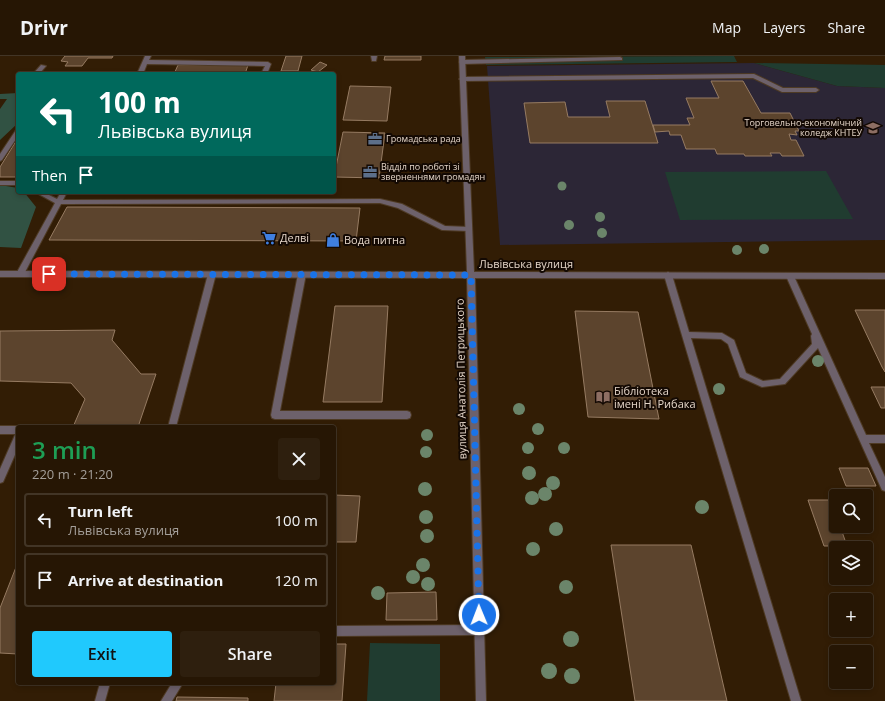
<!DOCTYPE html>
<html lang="en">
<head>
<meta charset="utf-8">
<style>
  body { margin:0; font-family:"Open Sans",sans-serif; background:#2e1f0e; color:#f1f3f6; height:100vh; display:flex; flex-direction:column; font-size:15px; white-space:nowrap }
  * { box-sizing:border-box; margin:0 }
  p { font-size:13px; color:#a49f9a }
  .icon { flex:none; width:22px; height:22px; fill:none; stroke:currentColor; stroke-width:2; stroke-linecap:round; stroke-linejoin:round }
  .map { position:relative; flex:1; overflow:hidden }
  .sheet { position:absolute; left:16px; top:369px; width:320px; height:260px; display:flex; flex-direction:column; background:#261604; border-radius:4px; box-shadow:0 2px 6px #0003,0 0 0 1px #423526 }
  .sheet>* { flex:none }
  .banner { position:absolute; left:16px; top:16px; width:320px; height:122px; border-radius:4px; box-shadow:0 2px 6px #0003,0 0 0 1px #423526; background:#00695c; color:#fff; overflow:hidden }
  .controls { position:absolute; left:829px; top:433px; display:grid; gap:8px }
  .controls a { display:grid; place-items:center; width:44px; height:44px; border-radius:4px; background:#261604; box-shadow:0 2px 6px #0003,0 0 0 1px #423526; font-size:20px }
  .pin { position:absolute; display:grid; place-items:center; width:34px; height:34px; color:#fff; margin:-17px; border-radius:8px; box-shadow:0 2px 6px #0006 }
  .me { position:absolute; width:44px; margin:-22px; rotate:359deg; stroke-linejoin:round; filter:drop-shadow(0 0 3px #0008) }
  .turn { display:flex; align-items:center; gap:14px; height:84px; padding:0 16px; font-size:18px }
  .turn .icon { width:52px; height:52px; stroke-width:2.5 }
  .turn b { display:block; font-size:28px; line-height:34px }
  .then { display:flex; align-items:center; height:38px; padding:0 16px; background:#0003; gap:8px; font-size:15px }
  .round { display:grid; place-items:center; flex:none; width:42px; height:42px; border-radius:4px; background:#2e1f0e }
  .head { display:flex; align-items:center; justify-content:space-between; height:68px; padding:0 16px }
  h1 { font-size:24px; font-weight:600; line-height:30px; color:#1e9e55 }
  .cta { display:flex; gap:8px; margin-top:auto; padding:8px 16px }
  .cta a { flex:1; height:46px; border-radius:4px; background:#20c9fd; color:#111; font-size:16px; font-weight:600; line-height:46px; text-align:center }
  .cta a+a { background:#2e1f0e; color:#f1f3f6 }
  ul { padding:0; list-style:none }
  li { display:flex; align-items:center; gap:12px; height:54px; margin:0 8px 6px; padding:0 8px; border:2px solid #423526; border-radius:4px }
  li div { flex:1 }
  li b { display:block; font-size:15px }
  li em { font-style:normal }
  header { display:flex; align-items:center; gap:24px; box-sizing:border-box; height:56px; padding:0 20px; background:#261604; border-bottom:1px solid #423526 }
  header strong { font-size:19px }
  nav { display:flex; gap:22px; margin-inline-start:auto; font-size:14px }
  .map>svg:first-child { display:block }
  .education { fill:#2c2636 }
  .green { fill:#203c30 }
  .forest { fill:#315243 }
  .building { fill:#5c442d; stroke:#967b62 }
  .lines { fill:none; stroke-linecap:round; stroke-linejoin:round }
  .service-casing { stroke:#4e3a24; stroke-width:2 }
  .minor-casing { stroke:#4e3a24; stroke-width:2 }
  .service { fill:#6d616b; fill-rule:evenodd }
  .minor { fill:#6d616b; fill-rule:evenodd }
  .tree { fill:#6b856a }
  .route { stroke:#1a73e8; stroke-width:7; stroke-dasharray:0 12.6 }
  .labels { text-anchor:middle; stroke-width:4; stroke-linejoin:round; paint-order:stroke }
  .far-poi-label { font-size:9px; fill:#e3d4c7; stroke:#130903; text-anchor:start }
  .poi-label { font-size:11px; fill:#e3d4c7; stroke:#130903; text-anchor:start }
  .street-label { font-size:11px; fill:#e3d4c7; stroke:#130903 }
</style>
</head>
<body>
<header>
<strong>Drivr</strong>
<nav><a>Map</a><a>Layers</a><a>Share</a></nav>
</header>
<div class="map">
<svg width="885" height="645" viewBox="0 0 885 645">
  <rect width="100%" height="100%" fill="#321d05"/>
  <path class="education" d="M754 7 837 30 885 32V184L500 189 487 10Z"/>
  <path class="green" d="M734 0 737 6 486 9 485 1Z
    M754 7 885 9V32L837 30Z
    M826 115 853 163 680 164 665 116Z
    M370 587 440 588V645H367Z"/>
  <path class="forest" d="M18 37V67L0 84V53L7 43H0V38Z
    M0 129 18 132V136H24L36 151 21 192 0 191Z"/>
  <path class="building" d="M65 0H113L112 2H88L82 10H65L68 6 61 5Z
    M286 0H302L298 15H281Z
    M385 0H421V4H384Z
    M320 6 327 9 318 16 311 14Z
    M178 9H248L245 18H174Z
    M711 25H743L761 57H790L799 75H795L797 79 789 78 791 84H796L804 100H782L780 97H770L772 100H745L744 98H717L715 93H686L681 79H670L669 75 655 76 653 69H690L687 62H694L686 42H719Z
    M350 30 391 31 387 65 343 64Z
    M606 45H645L658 87H530L524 47 565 46 568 61H610Z
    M343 76 385 77 379 122 334 121Z
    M18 82V121H0V111Z
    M67 151H101L360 152 356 185 49 184Z
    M335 250H388L382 346H323Z
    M855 254H885V316L882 311Z
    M575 255 638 256 659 363 588 361Z
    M115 274 112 284 141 318H156L138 371H73L85 343 71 327 0 325V275Z
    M871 331H885V352H881Z
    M839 412H868L876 430H846Z
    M334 439 360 440 356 486H334Z
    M808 444H830L836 460V470H840L847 490H824Z
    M611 489H691L727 645H635Z
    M18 506V598L0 597V552Z
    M436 536 437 564H386L387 537Z
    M334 588H346L342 645H274L276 627H334Z
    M177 641 248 642V645H176Z"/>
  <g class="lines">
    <defs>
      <path id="service" d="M145 0H151L149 4 268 6 271 8 267 18H261L265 10 147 8 143 18H137Z
        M371 0H377L376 5H372Z
        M620 1 622 2V4L462 8 459 6 462 4Z
        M41 9 46 10 39 18H33Z
        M754 18 783 32H816L819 34 816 36H782L753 22 462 25 459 23 462 21Z
        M18 73V80L2 104 0 105V98L16 74Z
        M0 125H18V129H0Z
        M35 136H43L57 143 61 136H67L63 144 380 143 402 148 445 170 469 171 472 173 469 175 442 174 398 152 380 147 61 148 24 218 20 221 16 218 55 147Z
        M212 215 216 218 176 371H168L208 218Z
        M302 215 306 218 280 355H407L410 356 411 359 410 362 407 363H275L272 362 271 359 298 218Z
        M668 216 672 219 689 276 722 277 734 284 746 317 763 325 780 323 812 288 811 280 812 278 786 220 790 217 793 218 866 379H885V387H869L885 421V435L882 434 818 292 785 328 762 331 740 321 728 288 721 283 691 282 801 645H791L664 219Z
        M0 370H18L20 371H18V378H0Z
        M18 378V392L3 426 0 427V413L15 379Z
        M479 569 483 570 484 574 483 578 479 579 334 580V570Z
        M100 627H110L105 645H95Z
        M172 627H183L172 645H161Z"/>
      <path id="minor" d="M459 0H465L474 216 885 217V223L475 222 486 645H476L467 222 0 221V215L467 216Z"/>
    </defs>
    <use href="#service" class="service-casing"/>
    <use href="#minor" class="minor-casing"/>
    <use href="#service" class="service"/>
    <use href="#minor" class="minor"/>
  </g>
  <g class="tree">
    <circle cx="562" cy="130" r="4.5"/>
    <circle cx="600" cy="161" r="5"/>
    <circle cx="569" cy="169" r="5"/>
    <circle cx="602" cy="177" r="5"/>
    <circle cx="764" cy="193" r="5"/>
    <circle cx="737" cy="194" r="5"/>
    <circle cx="818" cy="305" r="6"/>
    <circle cx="719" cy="333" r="6"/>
    <circle cx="519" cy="353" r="6"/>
    <circle cx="538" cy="373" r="6"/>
    <circle cx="427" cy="379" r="6"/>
    <circle cx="528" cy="392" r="6"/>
    <circle cx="564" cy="392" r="6"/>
    <circle cx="426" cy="396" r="6"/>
    <circle cx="529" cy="417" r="7"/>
    <circle cx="553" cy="427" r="7"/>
    <circle cx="425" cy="433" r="7"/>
    <circle cx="545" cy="438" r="7"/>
    <circle cx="532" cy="442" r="7"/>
    <circle cx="702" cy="451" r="7"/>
    <circle cx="426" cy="461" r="7"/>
    <circle cx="556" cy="473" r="7"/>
    <circle cx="427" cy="480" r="7"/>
    <circle cx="533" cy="493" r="7"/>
    <circle cx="423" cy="509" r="7"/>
    <circle cx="413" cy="521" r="7"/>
    <circle cx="428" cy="528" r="7"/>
    <circle cx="566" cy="531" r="7"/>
    <circle cx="378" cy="537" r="7"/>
    <circle cx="571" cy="583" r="8"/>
    <circle cx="549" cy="615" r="8"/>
    <circle cx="572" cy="620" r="8"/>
  </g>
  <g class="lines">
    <path class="route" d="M49 218 471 219 479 559"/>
  </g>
  <defs>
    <symbol id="university-bare" viewBox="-9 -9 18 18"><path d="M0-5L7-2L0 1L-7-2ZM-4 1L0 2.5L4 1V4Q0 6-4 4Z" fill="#8d6e63" stroke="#130903" stroke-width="2.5" paint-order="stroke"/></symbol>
    <symbol id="office-bare" viewBox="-9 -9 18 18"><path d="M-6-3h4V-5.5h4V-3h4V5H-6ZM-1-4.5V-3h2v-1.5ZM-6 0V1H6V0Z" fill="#5c6f8a" stroke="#130903" stroke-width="2.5" paint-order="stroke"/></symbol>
    <symbol id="supermarket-bare" viewBox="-9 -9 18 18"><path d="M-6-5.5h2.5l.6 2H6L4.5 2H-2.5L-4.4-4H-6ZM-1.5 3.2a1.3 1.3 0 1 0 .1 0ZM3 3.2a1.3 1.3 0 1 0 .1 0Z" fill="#3f7fe0" stroke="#130903" stroke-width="2.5" paint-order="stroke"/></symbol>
    <symbol id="shop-bare" viewBox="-9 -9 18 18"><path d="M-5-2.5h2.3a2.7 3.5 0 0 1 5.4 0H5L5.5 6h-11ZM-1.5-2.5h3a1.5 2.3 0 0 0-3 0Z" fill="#3f7fe0" stroke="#130903" stroke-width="2.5" paint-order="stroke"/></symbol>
    <symbol id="library-bare" viewBox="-9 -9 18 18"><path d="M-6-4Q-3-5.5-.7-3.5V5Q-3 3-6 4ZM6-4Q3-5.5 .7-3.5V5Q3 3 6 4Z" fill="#8d6e63" stroke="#130903" stroke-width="2.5" paint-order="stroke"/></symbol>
  </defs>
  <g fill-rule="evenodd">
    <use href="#university-bare" x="863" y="62" width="20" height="20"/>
    <use href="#office-bare" x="365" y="73" width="20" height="20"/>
    <use href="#office-bare" x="360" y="106" width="20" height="20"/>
    <use href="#supermarket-bare" x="259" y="172" width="20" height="20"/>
    <use href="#shop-bare" x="323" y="174" width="20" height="20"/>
    <use href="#library-bare" x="593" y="331" width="20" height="20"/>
  </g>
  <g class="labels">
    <g class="far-poi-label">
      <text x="862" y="70" text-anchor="end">Торговельно-економічний<tspan x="862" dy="10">коледж КНТЕУ</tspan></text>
      <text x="386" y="86">Громадська рада</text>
      <text x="381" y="114">Відділ по роботі зі<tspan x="381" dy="10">зверненнями громадян</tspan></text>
    </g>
    <g class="poi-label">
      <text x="280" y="186">Делві</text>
      <text x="344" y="188">Вода питна</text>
      <text x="614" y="339">Бібліотека<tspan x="614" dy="13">імені Н. Рибака</tspan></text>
    </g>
    <g class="street-label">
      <text x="526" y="212">Львівська вулиця</text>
      <text transform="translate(461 323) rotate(-91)" y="4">вулиця Анатолія Петрицького</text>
    </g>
  </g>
</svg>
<div class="controls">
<a><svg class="icon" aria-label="search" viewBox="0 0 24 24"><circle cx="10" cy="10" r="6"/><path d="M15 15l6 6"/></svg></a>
<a><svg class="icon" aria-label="layers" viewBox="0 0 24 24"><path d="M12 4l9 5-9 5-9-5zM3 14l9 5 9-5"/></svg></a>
<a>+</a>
<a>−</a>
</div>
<div class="pin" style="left:49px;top:218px;background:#d93025"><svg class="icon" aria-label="arrive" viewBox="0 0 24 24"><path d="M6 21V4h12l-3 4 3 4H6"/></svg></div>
<svg class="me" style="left:479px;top:559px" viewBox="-20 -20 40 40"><circle r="17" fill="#1a73e8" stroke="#fff" stroke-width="3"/><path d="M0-11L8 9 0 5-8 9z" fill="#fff"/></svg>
<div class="banner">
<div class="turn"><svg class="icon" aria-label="left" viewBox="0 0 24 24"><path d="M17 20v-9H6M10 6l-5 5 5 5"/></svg><div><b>100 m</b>Львівська вулиця</div></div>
<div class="then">Then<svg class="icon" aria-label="arrive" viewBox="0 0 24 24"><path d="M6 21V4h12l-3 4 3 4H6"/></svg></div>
</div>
<section class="sheet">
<div class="head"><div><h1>3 min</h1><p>220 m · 21:20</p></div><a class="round"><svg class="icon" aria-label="close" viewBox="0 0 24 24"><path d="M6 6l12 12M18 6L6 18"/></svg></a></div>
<ul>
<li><svg class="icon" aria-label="left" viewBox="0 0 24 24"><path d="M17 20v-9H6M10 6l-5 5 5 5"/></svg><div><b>Turn left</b><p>Львівська вулиця</p></div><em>100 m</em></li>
<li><svg class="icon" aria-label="arrive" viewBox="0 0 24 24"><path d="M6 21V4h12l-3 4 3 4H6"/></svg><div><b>Arrive at destination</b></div><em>120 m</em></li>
</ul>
<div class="cta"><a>Exit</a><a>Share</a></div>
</section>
</div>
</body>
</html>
